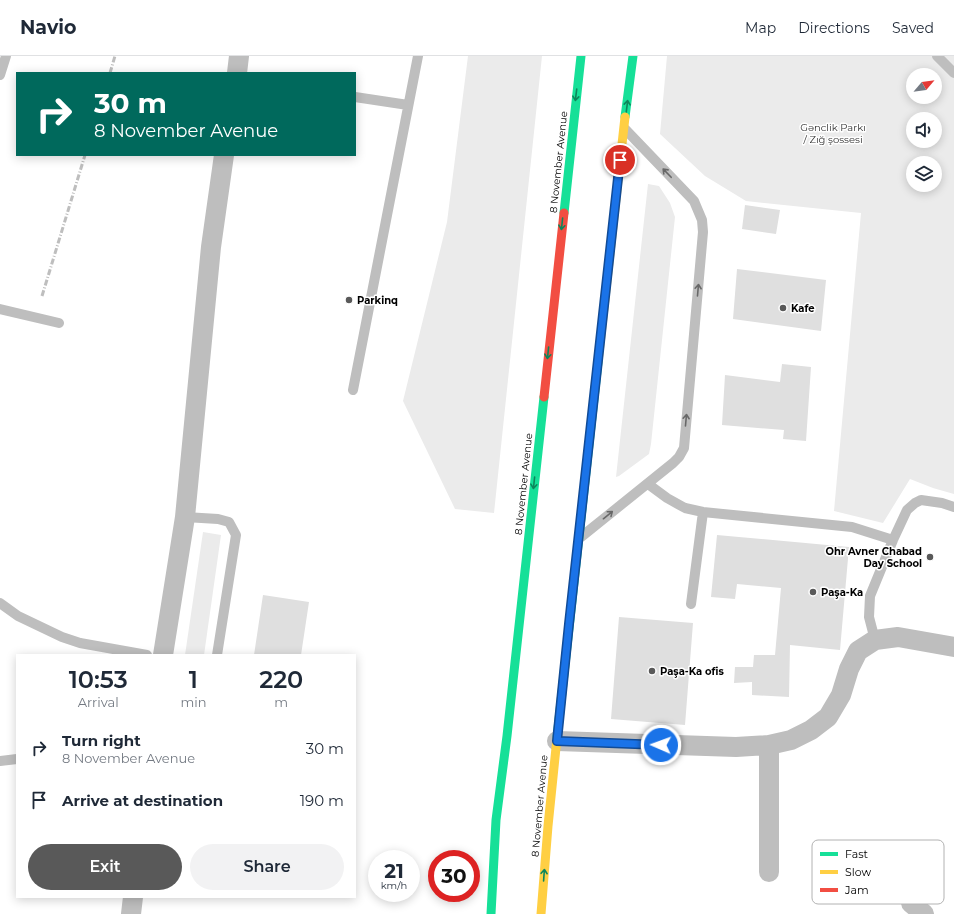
<!DOCTYPE html>
<html lang="en">
<head>
<meta charset="utf-8">
<style>
  body { margin:0; font-family:Montserrat,sans-serif; background:#f2f2f3; color:#1f2937; height:100vh; display:flex; flex-direction:column; font-size:15px; white-space:nowrap }
  * { box-sizing:border-box; margin:0 }
  p { font-size:13px; color:#747a83 }
  .icon { flex:none; width:22px; height:22px; fill:none; stroke:currentColor; stroke-width:2; stroke-linecap:round; stroke-linejoin:round }
  .map { position:relative; flex:1; overflow:hidden }
  .side { position:absolute; left:16px; top:598px; width:340px; height:244px; display:flex; flex-direction:column; background:#fff; border-radius:0px; box-shadow:0 2px 10px #0003 }
  .side>* { flex:none }
  .banner { position:absolute; left:16px; top:16px; width:340px; height:84px; border-radius:0px; box-shadow:0 2px 10px #0003; background:#00695c; color:#fff; overflow:hidden }
  .needle { width:26px; rotate:61deg }
  .fabs { position:absolute; left:906px; top:12px; display:grid; gap:8px }
  .fabs a { display:grid; place-items:center; width:36px; height:36px; border-radius:50%; background:#fff; box-shadow:0 2px 10px #0003; font-size:20px }
  .speed { position:absolute; left:368px; top:794px; display:flex; gap:8px; font-size:20px; font-weight:700; text-align:center }
  .speed>* { display:grid; place-content:center; width:52px; height:52px; border-radius:50%; background:#fff; box-shadow:0 2px 10px #0003; line-height:1 }
  .speed small { font-size:10px; font-weight:400 }
  .speed .limit { border:6px solid #d22; background:#fff; color:#111 }
  .pin { position:absolute; display:grid; place-items:center; width:34px; height:34px; color:#fff; margin:-17px; border:2px solid #fff; border-radius:50%; box-shadow:0 1px 4px #0007 }
  .me { position:absolute; width:44px; margin:-22px; rotate:272deg; stroke-linejoin:round; filter:drop-shadow(0 0 3px #0008) }
  .turn { display:flex; align-items:center; gap:14px; height:84px; padding:0 12px; font-size:18px }
  .turn .icon { width:52px; height:52px; stroke-width:2.5 }
  .turn b { display:block; font-size:28px; line-height:34px }
  .eta { display:flex; justify-content:space-evenly; align-items:center; height:68px; text-align:center }
  .eta b { font-size:24px; font-weight:600; line-height:28px }
  .action { display:flex; gap:8px; margin-top:auto; padding:8px 12px }
  .action a { flex:1; height:46px; border-radius:24px; background:#595959; color:#fff; font-size:16px; font-weight:600; line-height:46px; text-align:center }
  .action a+a { background:#f2f2f3; color:#1f2937 }
  ul { padding:0; list-style:none }
  li { display:flex; align-items:center; gap:12px; height:52px; padding:0 12px }
  li div { flex:1 }
  li b { display:block; font-size:15px }
  li em { font-style:normal }
  header { display:flex; align-items:center; gap:24px; box-sizing:border-box; height:56px; padding:0 20px; background:#fff; border-bottom:1px solid #e0e1e3 }
  header strong { font-size:19px }
  nav { display:flex; gap:22px; margin-inline-start:auto; font-size:14px }
  .map>svg:first-child { display:block }
  .green { fill:#ebebeb; fill-rule:evenodd }
  .building { fill:#dfdfdf }
  .lines { fill:none; stroke-linecap:round; stroke-linejoin:round }
  .lane { stroke:#bebebe; stroke-width:10 }
  .street { stroke:#bebebe; stroke-width:20 }
  .fast { stroke:#16e098; stroke-width:9 }
  .slow { stroke:#ffcf43; stroke-width:9 }
  .jam { stroke:#f24e42; stroke-width:9 }
  .rail { stroke:#bebebe; stroke-width:3; stroke-dasharray:6 2 1 2; stroke-linecap:butt }
  .oneway { stroke:#0d865b }
  .oneway2 { stroke:#686868 }
  .route-casing { stroke:#114b97; stroke-width:10 }
  .route { stroke:#1a73e8; stroke-width:7 }
  .poi-dot { fill:#595959; stroke:#fff; stroke-width:1.5 }
  .labels { text-anchor:middle; stroke-width:3; stroke-linejoin:round; paint-order:stroke }
  .park-label { font-size:10px; fill:#323232; stroke:#fff }
  .street-label { font-size:10px; fill:#000; stroke:#fff }
  .poi-label { font-size:10px; font-weight:bold; fill:#000; stroke:#fff; text-anchor:start }
  .key { fill:#fff; stroke:#b2b2b2; stroke-width:1 }
  .key-label { font-size:11px; fill:#000 }
</style>
</head>
<body>
<header>
<strong>Navio</strong>
<nav><a>Map</a><a>Directions</a><a>Saved</a></nav>
</header>
<div class="map">
<svg width="954" height="858" viewBox="0 0 954 858">
  <rect width="100%" height="100%" fill="#fff"/>
  <path class="green" d="M468 0H542L494 457 455 453 403 345 447 166Z
    M667 0H954V438L933 432 910 423 883 467 834 455 861 157 746 145 705 120 660 78ZM913 19H935V41H913ZM913 63H935V85H913ZM913 107H935V129H913Z
    M648 128 659 130 670 147 675 161 651 388 649 398 619 420 616 421Z
    M203 476 221 479 204 599H185Z"/>
  <path class="building" d="M745 149 780 154 776 178 742 173Z
    M737 213 826 224 821 275 733 263Z
    M782 308 811 311 806 385 783 383 784 374 722 369 725 319 780 326Z
    M717 479 849 491 840 594 790 589 789 641 752 639V626L734 627 735 611H753L754 599H775L781 532 737 528 735 543 711 541Z
    M263 539 309 546 301 599H254Z
    M619 561 693 567 685 669 611 663Z"/>
  <g class="lines">
    <path class="lane" d="M937 0 954 17
      M0 19 6 0
      M355 41 408 49
      M0 253 59 267
      M353 334 418 0
      M648 428 667 442 685 452 703 456 852 471 893 484
      M185 461 218 463 229 466 236 479 217 599
      M581 481 673 407 679 401 684 392 703 176 702 164 694 145 625 73
      M0 547 18 560 62 581 80 587 147 599
      M691 548 703 456
      M875 584 869 561 870 540 893 484 907 454 915 447 921 444 942 447 954 451
      M0 705 17 703"/>
    <path class="street" d="M237 17 239 0
      M163 599 185 461 211 191 224 99
      M557 685 736 691 769 689 791 684 811 674 828 661 841 639 849 613 858 595 875 584 898 581 954 591
      M769 689V816
      M911 847 924 858
      M131 858 133 841"/>
    <path class="fast" d="M625 61 633 0
      M564 157 581 0
      M557 682 598 306
      M491 858 496 764 507 680 544 341"/>
    <path class="slow" d="M598 306 625 61
      M541 858 548 770 557 682"/>
    <path class="jam" d="M544 341 564 157"/>
    <path class="rail" d="M110 17 115 0
      M42 240 85 99"/>
  </g>
  <defs><path id="oneway-shaft" d="M-6 0H5M1.5-3L5.5 0L1.5 3" fill="none" stroke-width="1.6" stroke-linecap="round" stroke-linejoin="round"/></defs>
  <g class="oneway">
    <use href="#oneway-shaft" transform="translate(576 39) rotate(97)"/>
    <use href="#oneway-shaft" transform="translate(627 50) rotate(-83)"/>
    <use href="#oneway-shaft" transform="translate(562 168) rotate(96)"/>
    <use href="#oneway-shaft" transform="translate(548 297) rotate(96)"/>
    <use href="#oneway-shaft" transform="translate(534 427) rotate(96)"/>
    <use href="#oneway-shaft" transform="translate(544 819) rotate(-86)"/>
  </g>
  <g class="oneway2">
    <use href="#oneway-shaft" transform="translate(667 117) rotate(-134)"/>
    <use href="#oneway-shaft" transform="translate(698 234) rotate(-85)"/>
    <use href="#oneway-shaft" transform="translate(686 364) rotate(-85)"/>
    <use href="#oneway-shaft" transform="translate(608 459) rotate(-39)"/>
  </g>
  <g class="lines">
    <defs>
      <path id="route" d="M620 104 569 568 557 685 661 689"/>
    </defs>
    <use href="#route" class="route-casing"/>
    <use href="#route" class="route"/>
  </g>
  <g class="poi-dot">
    <circle cx="349" cy="244" r="4"/>
    <circle cx="783" cy="252" r="4"/>
    <circle cx="930" cy="501" r="4"/>
    <circle cx="813" cy="536" r="4"/>
    <circle cx="652" cy="615" r="4"/>
  </g>
  <g class="labels">
    <g class="park-label">
      <text x="833" y="75">Gənclik Parkı<tspan x="833" dy="12">/ Zığ şossesi</tspan></text>
    </g>
    <g class="street-label">
      <text transform="translate(558 106) rotate(-84)" y="4">8 November Avenue</text>
      <text transform="translate(523 428) rotate(-84)" y="4">8 November Avenue</text>
      <text transform="translate(539 750) rotate(-85)" y="4">8 November Avenue</text>
    </g>
    <g class="poi-label">
      <text x="357" y="248">Parkinq</text>
      <text x="791" y="256">Kafe</text>
      <text x="922" y="499" text-anchor="end">Ohr Avner Chabad<tspan x="922" dy="12">Day School</tspan></text>
      <text x="821" y="540">Paşa-Ka</text>
      <text x="660" y="619">Paşa-Ka ofis</text>
    </g>
  </g>
  <rect x="812" y="784" width="132" height="64" rx="6" class="key"/>
  <rect x="820" y="796" width="18" height="4" fill="#16e098"/>
  <rect x="820" y="814" width="18" height="4" fill="#ffcf43"/>
  <rect x="820" y="832" width="18" height="4" fill="#f24e42"/>
  <g class="key-label">
    <text x="845" y="802">Fast</text>
    <text x="845" y="820">Slow</text>
    <text x="845" y="838">Jam</text>
  </g>
</svg>
<div class="fabs">
<a><svg class="needle" viewBox="-14 -14 28 28"><path d="M0-13l5 13h-10z" fill="#e53935"/><path d="M0 13l5-13h-10z" fill="#747a83"/></svg></a>
<a><svg class="icon" aria-label="sound" viewBox="0 0 24 24"><path d="M4 9h4l5-4v14l-5-4H4zM17 9q2 3 0 6"/></svg></a>
<a><svg class="icon" aria-label="layers" viewBox="0 0 24 24"><path d="M12 4l9 5-9 5-9-5zM3 14l9 5 9-5"/></svg></a>
</div>
<div class="speed"><div>21<small>km/h</small></div><div class="limit">30</div></div>
<div class="pin" style="left:620px;top:104px;background:#d93025"><svg class="icon" aria-label="arrive" viewBox="0 0 24 24"><path d="M6 21V4h12l-3 4 3 4H6"/></svg></div>
<svg class="me" style="left:661px;top:689px" viewBox="-20 -20 40 40"><circle r="17" fill="#1a73e8" stroke="#fff" stroke-width="3"/><path d="M0-11L8 9 0 5-8 9z" fill="#fff"/></svg>
<div class="banner">
<div class="turn"><svg class="icon" aria-label="right" viewBox="0 0 24 24"><path d="M7 20v-9h11M14 6l5 5-5 5"/></svg><div><b>30 m</b>8 November Avenue</div></div>
</div>
<section class="side">
<div class="eta">
<div><b>10:53</b><p>Arrival</p></div>
<div><b>1</b><p>min</p></div>
<div><b>220</b><p>m</p></div>
</div>
<ul>
<li><svg class="icon" aria-label="right" viewBox="0 0 24 24"><path d="M7 20v-9h11M14 6l5 5-5 5"/></svg><div><b>Turn right</b><p>8 November Avenue</p></div><em>30 m</em></li>
<li><svg class="icon" aria-label="arrive" viewBox="0 0 24 24"><path d="M6 21V4h12l-3 4 3 4H6"/></svg><div><b>Arrive at destination</b></div><em>190 m</em></li>
</ul>
<div class="action"><a>Exit</a><a>Share</a></div>
</section>
</div>
</body>
</html>
